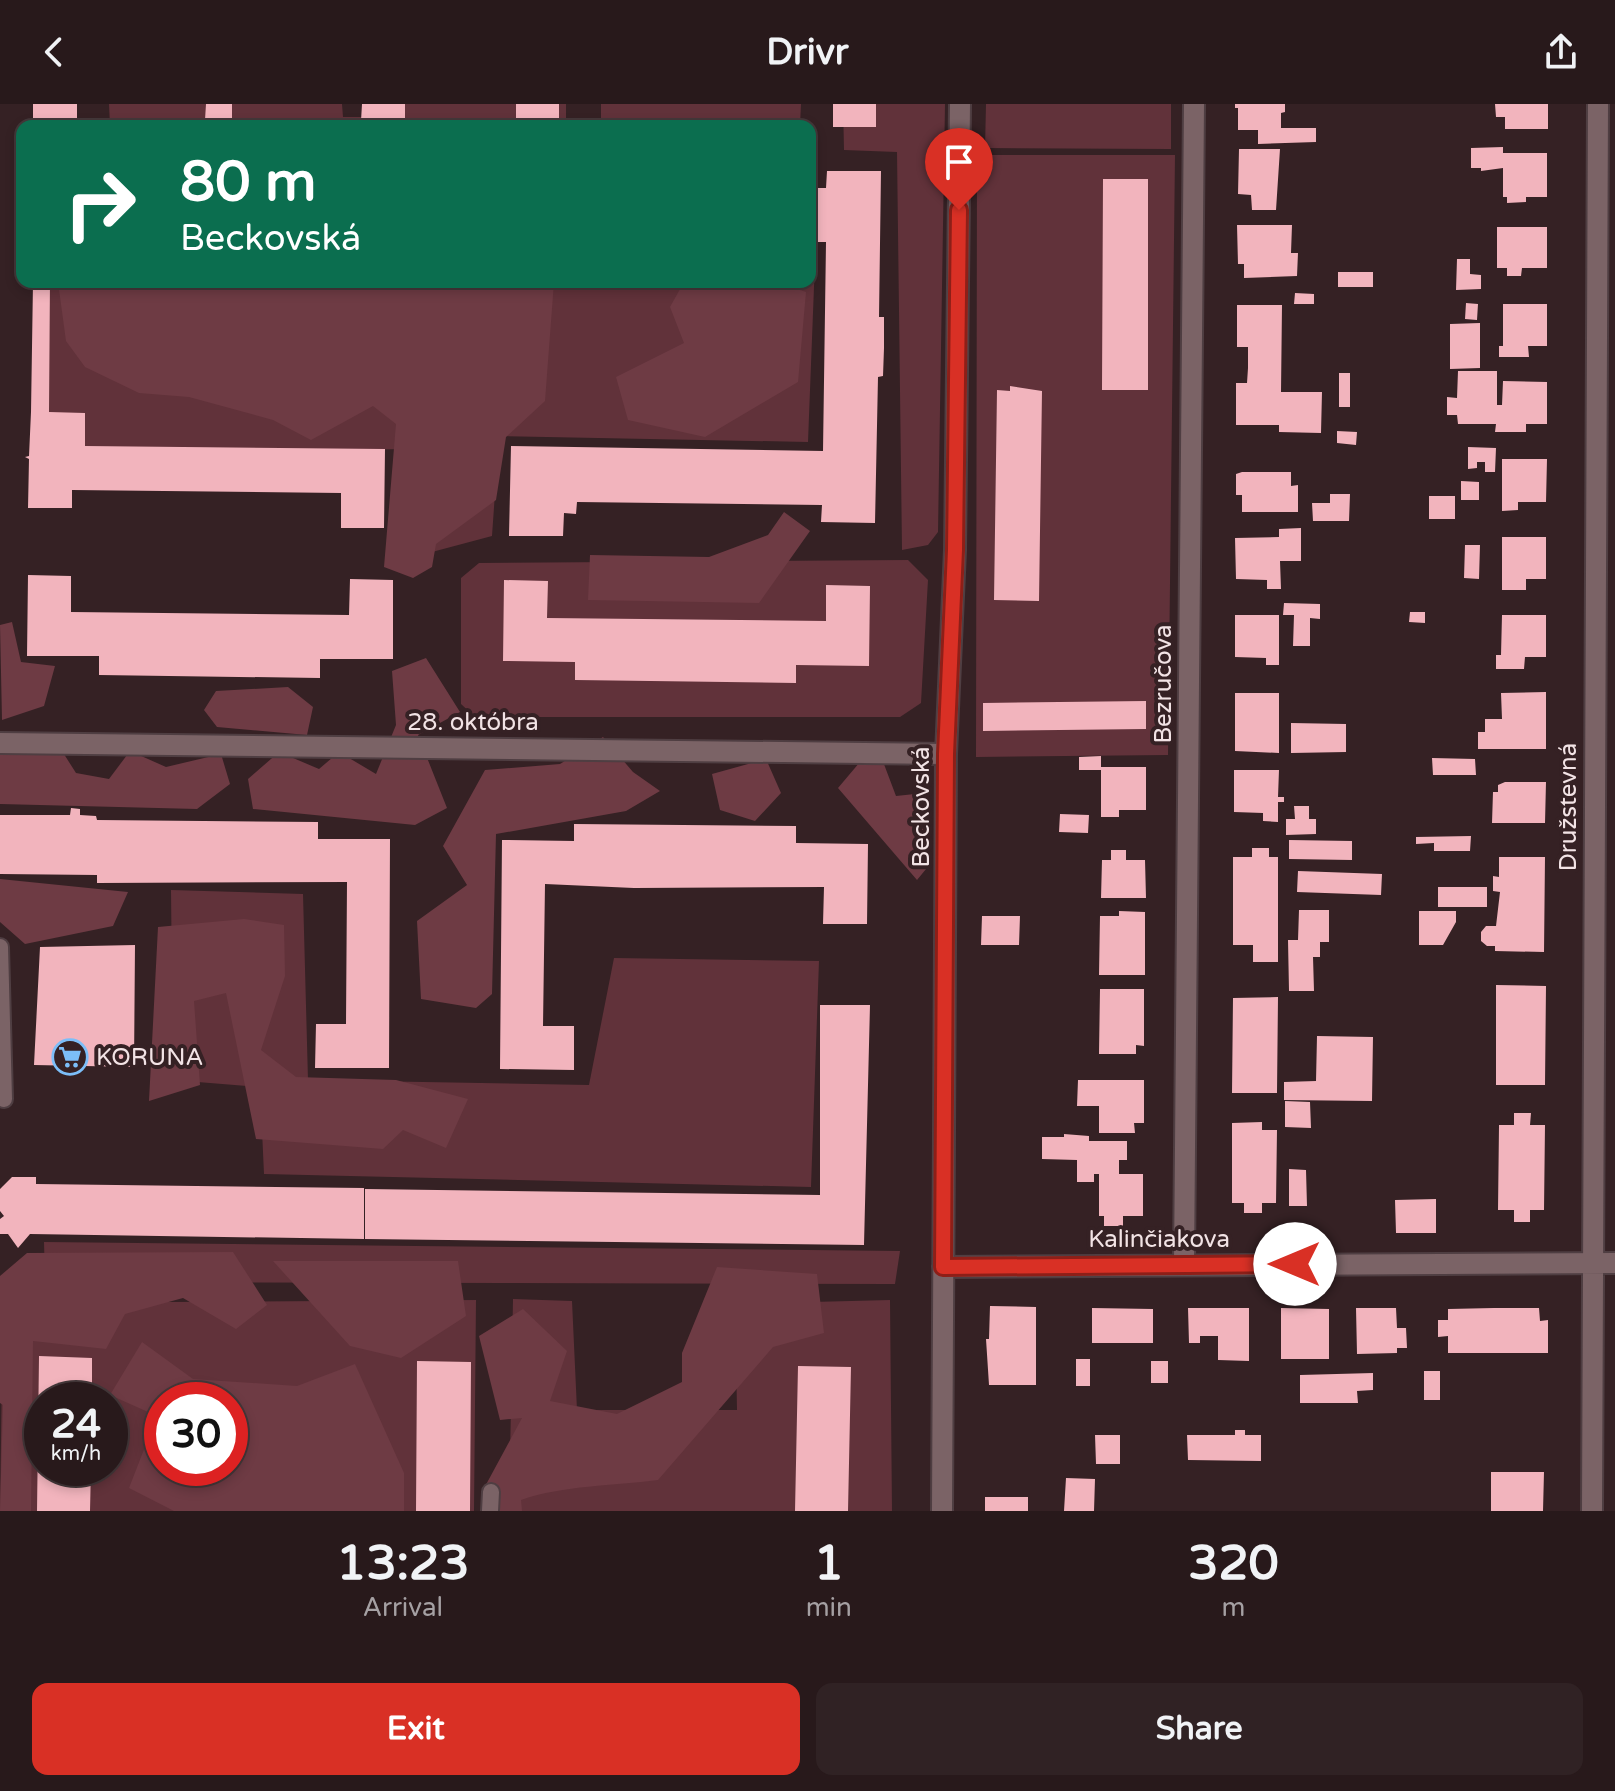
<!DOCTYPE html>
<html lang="en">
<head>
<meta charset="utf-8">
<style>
  body { margin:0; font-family:"Varela Round",sans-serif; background:#302224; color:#f1f3f6; height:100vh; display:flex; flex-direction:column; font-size:30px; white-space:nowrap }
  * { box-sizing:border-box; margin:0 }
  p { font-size:26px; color:#a5a0a3 }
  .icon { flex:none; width:44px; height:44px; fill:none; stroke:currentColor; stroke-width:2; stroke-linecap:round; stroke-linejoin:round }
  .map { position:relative; height:1407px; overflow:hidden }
  .drawer { display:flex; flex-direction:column; background:#28191b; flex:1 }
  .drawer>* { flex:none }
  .top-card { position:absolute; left:16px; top:16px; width:800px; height:168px; border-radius:16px; box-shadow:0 4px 12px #0003,0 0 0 2px #44383a; background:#0b6e4f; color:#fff; overflow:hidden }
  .speed { position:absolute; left:24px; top:1278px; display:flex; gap:16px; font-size:40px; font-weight:700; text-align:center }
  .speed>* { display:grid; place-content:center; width:104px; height:104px; border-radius:50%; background:#28191b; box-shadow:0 4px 12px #0003,0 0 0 2px #44383a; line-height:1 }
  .speed small { font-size:20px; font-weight:400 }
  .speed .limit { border:12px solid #d22; background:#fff; color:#111 }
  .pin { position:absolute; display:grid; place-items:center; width:68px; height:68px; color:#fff; margin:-82px -34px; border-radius:50% 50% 50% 0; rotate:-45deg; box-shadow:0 0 8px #0007 }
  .pin .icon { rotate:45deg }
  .me { position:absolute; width:88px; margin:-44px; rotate:270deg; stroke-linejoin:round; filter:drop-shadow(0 0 6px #0008) }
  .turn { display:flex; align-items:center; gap:28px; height:168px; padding:0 32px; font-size:36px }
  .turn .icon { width:104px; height:104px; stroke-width:2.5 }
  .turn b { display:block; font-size:56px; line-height:68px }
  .eta { display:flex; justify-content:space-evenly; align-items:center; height:136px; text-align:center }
  .eta b { font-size:48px; font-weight:800; line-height:56px }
  .button { display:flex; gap:16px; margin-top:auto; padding:16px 32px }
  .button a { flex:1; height:92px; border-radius:16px; background:#d93025; color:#fff; font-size:32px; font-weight:800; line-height:92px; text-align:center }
  .button a+a { background:#302224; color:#f1f3f6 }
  header { display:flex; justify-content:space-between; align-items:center; height:104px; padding:0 32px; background:#28191b; font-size:36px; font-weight:800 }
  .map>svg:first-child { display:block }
  .green { fill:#61323a; fill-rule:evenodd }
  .forest { fill:#6e3b44; fill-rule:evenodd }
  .building { fill:#f2b4bd }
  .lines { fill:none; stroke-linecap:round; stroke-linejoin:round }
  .lane-casing { stroke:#4f3e42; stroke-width:20 }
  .street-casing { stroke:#4f3e42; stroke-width:24 }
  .lane { stroke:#7b6366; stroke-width:16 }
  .street { stroke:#7b6366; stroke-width:20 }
  .route-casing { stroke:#8d1f18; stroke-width:20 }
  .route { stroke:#d93025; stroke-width:14 }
  .labels { text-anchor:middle; stroke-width:8; stroke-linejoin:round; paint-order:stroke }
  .street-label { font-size:24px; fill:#f2e3e5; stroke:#352124 }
  .poi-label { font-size:24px; fill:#f2e3e5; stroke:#352124; text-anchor:start }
</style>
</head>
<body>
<header><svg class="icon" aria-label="back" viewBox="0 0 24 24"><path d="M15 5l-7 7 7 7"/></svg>Drivr<svg class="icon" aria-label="share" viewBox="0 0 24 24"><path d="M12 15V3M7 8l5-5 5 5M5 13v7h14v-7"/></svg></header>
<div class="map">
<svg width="1615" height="1407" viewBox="0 0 1615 1407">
  <rect width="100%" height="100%" fill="#352124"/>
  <path class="green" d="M109 0H342L343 13H366L367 0H566V22H110Z
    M601 0H801L800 22 601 20Z
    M843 0H945L938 428 928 441 902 446 897 48 844 46Z
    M986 0H1171V45L985 44Z
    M977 51H1175L1168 651 976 653Z
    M810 157H815L808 338 499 332 492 432 402 456 408 345 47 351 50 178H810Z
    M908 456 928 476 921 599 900 613H475L461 600V474L479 459Z
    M171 786 303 790 308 976 589 981 614 854 819 857 811 1083 264 1070 260 983 173 976Z
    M44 1138 900 1147 895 1180 45 1178Z
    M513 1195 572 1197 577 1306H737L735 1200 890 1196 892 1407H509Z
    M476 1196 474 1407H0L3 1199ZM42 1296H110V1364H42ZM162 1296H230V1364H162Z"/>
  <path class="forest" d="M58 178H475L484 182 554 178 545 297 506 333 496 396 436 440 432 463 413 474 384 463 396 320 373 302 311 336 273 316 189 293 139 289 85 263 66 237Z
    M684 178H776L806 188 798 278 705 333 628 316 616 273 684 239 670 203Z
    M784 408 810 427 759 499 588 496 590 451 709 453 768 431Z
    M12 518 21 558 55 562 44 602 2 616 0 521Z
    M426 554 460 608 418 631 447 704 415 721 253 705 248 675 279 648 319 665 339 648 376 670 396 621 392 567Z
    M288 583 313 603 307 631 217 623 204 606 216 587Z
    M603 633 633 668 660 687 626 707 496 730 492 890 476 904 421 895 417 817 467 781 443 742 485 666 560 660Z
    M876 639 896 692 924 689 931 759 917 776 838 684Z
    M0 646 62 647 76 669 109 675 130 647 166 663 221 650 230 680 197 705 0 700Z
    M766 655 781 689 755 717 720 706 712 670Z
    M0 775 128 788 113 822 25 840 0 818Z
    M244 815 284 821 285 872 261 946 296 973 396 976 468 995 446 1044 403 1026 383 1045 256 1035 226 889 194 897 200 981 149 997 158 823Z
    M233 1148 267 1201 236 1225 183 1194 125 1210 106 1245 33 1237 31 1407H0L3 1301 0 1299V1172L27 1149Z
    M273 1157H458L466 1212 401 1254 350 1242Z
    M717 1163 817 1170 824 1229 773 1243 658 1376C613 1382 564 1381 521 1396L522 1407H484L482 1388 522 1314 500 1316 479 1232 523 1205 567 1247 550 1297 617 1310 682 1278V1249Z
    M142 1238 193 1275 297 1282 355 1260 404 1369V1407H174L129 1384 157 1312 110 1291ZM162 1296H230V1364H162Z"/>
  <path class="building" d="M33 0H77V14H33Z
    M206 0H232V16H205Z
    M362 0H405V18L361 17Z
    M516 0H559V20L516 19Z
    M833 0H876V23H833Z
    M1235 0H1285V8L1281 9V24H1316V38L1258 40V26H1238V4H1235Z
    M1495 0H1548V25H1505V13H1496Z
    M1503 43V49H1547V93H1526V98L1507 99V93H1503V64L1481 67V64H1471V44Z
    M1239 45H1280L1276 106H1252L1251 91 1238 90Z
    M827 67H881L879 213H884V244L883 272 878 273 875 419 821 418 822 401 577 398 576 410 564 409 563 432H509L511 342 823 347 826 138H810V84H826Z
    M1103 75H1148V286H1102Z
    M1237 121H1292L1291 149H1298L1297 172 1244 174V160H1238Z
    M1497 123H1547V164H1522L1521 172H1507V164H1497Z
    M1457 155H1470V170L1481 171V185L1456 186Z
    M1338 168H1373V183H1338Z
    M33 178H50L49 308 85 309V342L385 345 384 424H341V389L72 386V404H28L29 355 25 353 29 352 31 308Z
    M1295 189 1314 190V200H1294Z
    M1466 199 1478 200 1477 216 1465 215Z
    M1503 200H1547V242H1528L1529 253H1499V242H1503Z
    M1237 201H1282L1281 288H1322L1321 329 1279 328V321H1236V279H1247L1248 264V243H1237Z
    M1480 219V264L1450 265V220Z
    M1458 267H1497V301H1502L1503 277 1547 278V320H1526V328H1495L1496 320H1458L1457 311H1447V293L1457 294Z
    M1339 269H1350V303H1339Z
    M1010 282 1042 287 1039 497 994 496 997 286 1010 287Z
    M1337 327 1357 328 1356 341 1337 339Z
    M1468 343 1496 344 1495 368H1485V358H1477V364L1468 365Z
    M1502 355H1547L1546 398H1518V406L1502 407Z
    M1242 368H1291V382L1298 381V408H1242V391H1236V370Z
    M1461 377 1479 378V396H1461Z
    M1330 390H1350L1349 417H1313L1312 399H1330Z
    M1429 392H1455V415H1429Z
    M1301 424V457H1280L1281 485H1267V476L1236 475 1235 434 1279 433V425Z
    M1502 433H1546V475H1526V486H1502Z
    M1465 441H1480L1479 475 1464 474Z
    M28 471 71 472V508L349 511 350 475 393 476V555H320V574L99 571V552H27Z
    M504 476 548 477 547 514 826 517V481L870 482 869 562 796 561V579L575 576V558L503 557Z
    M1284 499 1320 500V515L1310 514V542H1293L1294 511H1283Z
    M1410 508H1425V519L1409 518Z
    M1235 511H1279V561H1266V554L1235 553Z
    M1502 511H1546V553H1525L1524 565H1496V551H1501Z
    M1546 588V645H1478V628H1485V615H1502L1501 589Z
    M1235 589H1279V649L1235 647Z
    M1146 597V625L983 627V599Z
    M1291 619 1346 620V648L1291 649Z
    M1101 652V666H1079V653Z
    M1432 654 1475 655 1476 671H1433Z
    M1101 663H1146V706H1119V713H1101Z
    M1234 666H1279L1278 693H1284V698H1278V718L1263 717V709L1234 708Z
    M1505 678H1546L1545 719H1492L1493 688H1498V681Z
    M1294 702H1309V715H1316V730L1286 731V715H1295Z
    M71 704 80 705V711L96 712 97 716 318 718V735H390L389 964H315L316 920H346L347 778 97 779V771L0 770V711H70Z
    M1060 710 1089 711 1088 729 1059 728Z
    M574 720 796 722V739L868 740 867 820H823L824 783 634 784 545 780 543 922H574V966L500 965 502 736 574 737Z
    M1471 732 1470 747H1434V739L1416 740V733Z
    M1289 736 1352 737V756L1289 755Z
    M1252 744H1269V753H1278V858H1253V841H1233V753H1252Z
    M1111 746H1126V756H1145L1146 794H1101L1102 756H1111Z
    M1499 753H1545L1544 848 1495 847V842H1487L1481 837V828L1486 822H1496L1500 788 1493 787V772L1499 773Z
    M1298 767 1382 770 1381 791 1297 788Z
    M1438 783H1487V803H1438Z
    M1299 806H1329V838H1320V853H1313L1314 887H1289L1288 836H1298Z
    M1119 807 1145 808V871H1099L1100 812H1119Z
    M1419 807H1456V818L1443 841H1419Z
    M982 812H1020L1019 841H981Z
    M135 841 134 963 34 961 40 843Z
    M1496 881 1546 882 1545 981H1496Z
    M1100 885H1144V942L1136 941V950H1099Z
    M1278 893 1277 989H1232L1233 894Z
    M820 901H870L864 1141 365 1135V1085L820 1091Z
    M1317 932 1373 933 1372 997 1284 996V978L1316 977Z
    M1078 976H1144V1019H1134L1135 1029H1099V1002H1077Z
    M1285 997 1310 998 1311 1024 1285 1023Z
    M1514 1009H1531L1530 1021H1545L1544 1106H1530V1118H1514V1106H1498L1499 1021H1514Z
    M1262 1018V1026H1277L1276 1099H1262V1109H1244V1099H1232V1019Z
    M1064 1030 1089 1032V1037H1127V1056H1119V1070H1143V1112H1123V1122H1104V1112H1099V1070H1094V1078H1077V1056L1042 1055V1033H1064Z
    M1289 1065 1306 1066 1307 1102H1289Z
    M12 1073H36V1080L364 1084V1135L30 1130 18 1144 8 1130H0V1115L4 1112 0 1107V1085Z
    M1436 1095V1129H1396L1395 1096Z
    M990 1202 1036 1203V1281H989L986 1235H989Z
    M1092 1204 1153 1205V1239H1092Z
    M1188 1204H1249V1257L1218 1256V1232H1200V1239H1189Z
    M1281 1204 1329 1205V1255H1281Z
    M1356 1204H1396L1397 1224H1406L1407 1244H1397V1249L1357 1250Z
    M1494 1204H1539L1540 1217 1548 1216V1249H1448V1232L1438 1233V1216H1448V1205Z
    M39 1252 92 1254V1296H42V1364H91L90 1407H37Z
    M1076 1255H1090V1282H1076Z
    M417 1257 471 1258 470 1407H416Z
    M1151 1257H1168V1279H1151Z
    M798 1262 851 1263 848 1407H795Z
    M1424 1267H1440V1296H1424Z
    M1373 1269V1286L1357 1287 1358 1299H1300V1271Z
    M1235 1326H1245V1331H1261V1357L1188 1356 1187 1331H1235Z
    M1095 1331H1120V1360H1096Z
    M1491 1368H1544L1543 1407H1491Z
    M1066 1374 1095 1375 1094 1407H1064Z
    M985 1393H1028V1407H985Z"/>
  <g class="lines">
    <defs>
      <path id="lane" d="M0 843 4 995
        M490 1407 491 1388"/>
      <path id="street" d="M0 639 946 650
        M1184 1160 1194 0
        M943 1163 1615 1159
        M942 1407 946 650 955 446 960 0
        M1592 1407 1598 0"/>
    </defs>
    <use href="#lane" class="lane-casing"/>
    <use href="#street" class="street-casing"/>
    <use href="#lane" class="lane"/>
    <use href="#street" class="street"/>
  </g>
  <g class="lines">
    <defs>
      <path id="route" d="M959 106 955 446 946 650 943 1163 1295 1160"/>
    </defs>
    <use href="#route" class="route-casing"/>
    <use href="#route" class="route"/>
  </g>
  <defs>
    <symbol id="supermarket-ring" viewBox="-11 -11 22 22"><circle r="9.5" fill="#352124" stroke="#7cbef9" stroke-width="1.5"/><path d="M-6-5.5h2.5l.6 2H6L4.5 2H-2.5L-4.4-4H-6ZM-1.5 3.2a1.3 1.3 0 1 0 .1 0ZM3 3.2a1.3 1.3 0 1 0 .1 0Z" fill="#7cbef9"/></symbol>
  </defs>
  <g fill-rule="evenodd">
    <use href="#supermarket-ring" x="50" y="933" width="40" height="40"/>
  </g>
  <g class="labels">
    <g class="street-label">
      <text transform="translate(1163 580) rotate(-90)" y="8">Bezručova</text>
      <text x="473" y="626">28. októbra</text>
      <text transform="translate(921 703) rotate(-90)" y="8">Beckovská</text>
      <text transform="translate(1568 703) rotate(-90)" y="8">Družstevná</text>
      <text x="1159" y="1143">Kalinčiakova</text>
    </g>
    <g class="poi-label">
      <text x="96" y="961">KORUNA</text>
    </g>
  </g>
</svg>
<div class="speed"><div>24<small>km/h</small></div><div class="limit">30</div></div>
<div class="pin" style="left:959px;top:106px;background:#d93025"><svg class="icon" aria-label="arrive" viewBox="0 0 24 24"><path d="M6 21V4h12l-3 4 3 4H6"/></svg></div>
<svg class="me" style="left:1295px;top:1160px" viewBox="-20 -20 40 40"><circle r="19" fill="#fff"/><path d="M0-13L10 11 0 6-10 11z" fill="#d93025"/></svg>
<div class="top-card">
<div class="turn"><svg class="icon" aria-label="right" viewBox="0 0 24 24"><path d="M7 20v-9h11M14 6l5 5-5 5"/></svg><div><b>80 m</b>Beckovská</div></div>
</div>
</div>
<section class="drawer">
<div class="eta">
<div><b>13:23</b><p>Arrival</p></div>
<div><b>1</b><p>min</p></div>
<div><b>320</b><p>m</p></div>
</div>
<div class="button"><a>Exit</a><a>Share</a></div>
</section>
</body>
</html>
